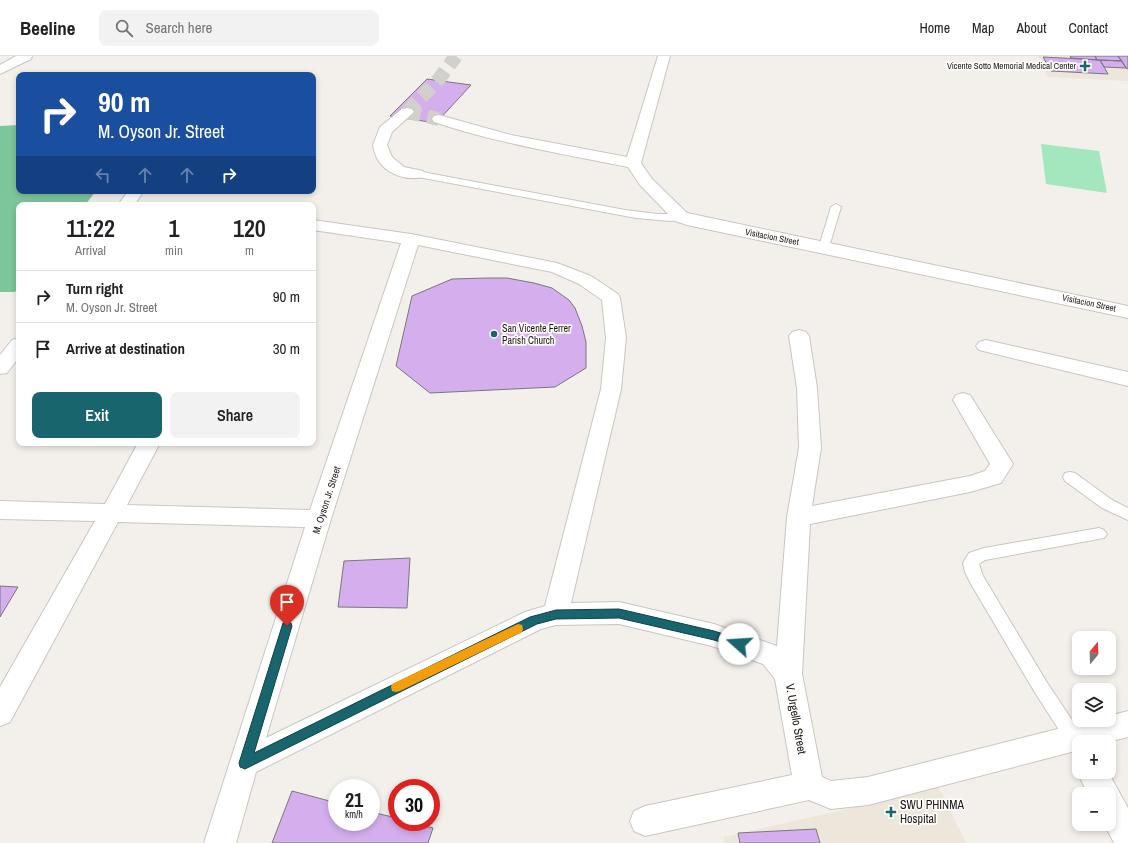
<!DOCTYPE html>
<html lang="en">
<head>
<meta charset="utf-8">
<style>
  body { margin:0; font-family:"Archivo Narrow",sans-serif; background:#f2f2f2; color:#202124; height:100vh; display:flex; flex-direction:column; font-size:15px; white-space:nowrap }
  * { box-sizing:border-box; margin:0 }
  p { font-size:13px; color:#757577 }
  .icon { flex:none; width:22px; height:22px; fill:none; stroke:currentColor; stroke-width:2; stroke-linecap:round; stroke-linejoin:round }
  .map { position:relative; flex:1; overflow:hidden }
  .side { position:absolute; left:16px; top:146px; width:300px; height:244px; display:flex; flex-direction:column; background:#fff; border-radius:8px; box-shadow:0 2px 6px #0003 }
  .side>* { flex:none }
  .top-card { position:absolute; left:16px; top:16px; width:300px; height:122px; border-radius:8px; box-shadow:0 2px 6px #0003; background:#1a4fa0; color:#fff; overflow:hidden }
  .needle { width:26px; rotate:19deg }
  .controls { position:absolute; left:1072px; top:575px; display:grid; gap:8px }
  .controls a { display:grid; place-items:center; width:44px; height:44px; border-radius:8px; background:#fff; box-shadow:0 2px 6px #0003; font-size:20px }
  .speed { position:absolute; left:328px; top:723px; display:flex; gap:8px; font-size:20px; font-weight:700; text-align:center }
  .speed>* { display:grid; place-content:center; width:52px; height:52px; border-radius:50%; background:#fff; box-shadow:0 2px 6px #0003; line-height:1 }
  .speed small { font-size:10px; font-weight:400 }
  .speed .limit { border:6px solid #d22; background:#fff; color:#111 }
  .pin { position:absolute; display:grid; place-items:center; width:34px; height:34px; color:#fff; margin:-41px -17px; border-radius:50% 50% 50% 0; rotate:-45deg; box-shadow:0 0 4px #0007 }
  .pin .icon { rotate:45deg }
  .me { position:absolute; width:44px; margin:-22px; rotate:289deg; stroke-linejoin:round; filter:drop-shadow(0 0 3px #0008) }
  .turn { display:flex; align-items:center; gap:14px; height:84px; padding:0 16px; font-size:18px }
  .turn .icon { width:52px; height:52px; stroke-width:2.5 }
  .turn b { display:block; font-size:28px; line-height:34px }
  .lanes { display:flex; align-items:center; height:38px; padding:0 16px; background:#0003; justify-content:center; gap:20px; direction:ltr }
  .lanes .off { opacity:.35 }
  .eta { display:flex; justify-content:space-evenly; align-items:center; height:68px; text-align:center }
  .eta b { font-size:24px; font-weight:600; line-height:28px }
  .cta { display:flex; gap:8px; margin-top:auto; padding:8px 16px }
  .cta a { flex:1; height:46px; border-radius:8px; background:#19656e; color:#fff; font-size:16px; font-weight:600; line-height:46px; text-align:center }
  .cta a+a { background:#f2f2f2; color:#202124 }
  ul { padding:0; list-style:none }
  li { display:flex; align-items:center; gap:12px; height:52px; padding:0 16px; border-top:1px solid #e0e0e0 }
  li div { flex:1 }
  li b { display:block; font-size:15px }
  li em { font-style:normal }
  header { display:flex; align-items:center; gap:24px; box-sizing:border-box; height:56px; padding:0 20px; background:#fff; border-bottom:1px solid #e0e0e0 }
  header strong { font-size:19px }
  nav { display:flex; gap:22px; margin-inline-start:auto; font-size:14px }
  .search { width:280px; height:36px; background:#f2f2f2; display:flex; align-items:center; gap:10px; box-sizing:border-box; padding:0 14px; border-radius:8px; color:#757577; font-size:15px }
  .map>svg:first-child { display:block }
  .built { fill:#ece6db }
  .green { fill:#a4e6be }
  .forest { fill:#7dc69b }
  .building { fill:#d4aeed; stroke:#79777b }
  .lines { fill:none; stroke-linecap:round; stroke-linejoin:round }
  .street-tunnel { stroke:#d2d0cc; stroke-width:14; stroke-dasharray:14 7; stroke-linecap:butt }
  .lane-casing { stroke:#c8c6c2; stroke-width:2 }
  .street-casing { stroke:#c8c6c2; stroke-width:2 }
  .lane { fill:#fff; fill-rule:evenodd }
  .street { fill:#fff; fill-rule:evenodd }
  .route { fill:#19656e; stroke:#104248 }
  .slow { fill:#f59e0b }
  .poi-dot { fill:#19656e; stroke:#fffefc; stroke-width:1.5 }
  .labels { text-anchor:middle; stroke-width:3.5; stroke-linejoin:round; paint-order:stroke }
  .far-poi-label { font-size:9px; fill:#1a1918; stroke:#fffefc; text-anchor:end }
  .far-street-label { font-size:9px; fill:#1a1918; stroke:#fffefc }
  .poi-label { font-size:10px; fill:#1a1918; stroke:#fffefc; text-anchor:start }
  .street-label { font-size:10px; fill:#1a1918; stroke:#fffefc }
  .near-street-label { font-size:12px; fill:#1a1918; stroke:#fffefc }
  .near-poi-label { font-size:12px; fill:#1a1918; stroke:#fffefc; text-anchor:start }
</style>
</head>
<body>
<header>
<strong>Beeline</strong>
<div class="search"><svg class="icon" aria-label="search" viewBox="0 0 24 24"><circle cx="10" cy="10" r="6"/><path d="M15 15l6 6"/></svg>Search here</div>
<nav><a>Home</a><a>Map</a><a>About</a><a>Contact</a></nav>
</header>
<div class="map">
<svg width="1128" height="787" viewBox="0 0 1128 787">
  <rect width="100%" height="100%" fill="#f3f0ec"/>
  <path class="built" d="M1038 0H1128V25L1047 21Z
    M939 732 966 787H724V781Z"/>
  <path class="green" d="M1041 88 1099 95 1107 137 1046 128Z"/>
  <path class="forest" d="M19 69V135H96L85 149H19V231L15 236H0V70Z"/>
  <path class="building" d="M1070 0H1095L1097 4 1071 2Z
    M1095 0H1118L1122 5 1097 4Z
    M1118 0H1128V13L1126 12Z
    M1043 1 1100 4 1108 18 1051 15Z
    M1100 4 1122 5 1126 12 1104 11Z
    M427 23 471 29 436 67 390 60Z
    M487 222H507L534 227 552 232 569 244 575 252 582 270 586 286V312L555 331 430 337 396 310 412 240 452 223Z
    M410 502 407 552 338 551 344 505Z
    M0 530 18 531 0 561Z
    M292 735 337 747V766H371V756L397 762V766H411L433 772 428 787H272Z
    M816 773 820 787H740L738 777Z"/>
  <g class="lines">
    <path class="street-tunnel" d="M407 56 439 23 456 0
      M407 56 439 63"/>
    <defs>
      <path id="lane" d="M417 115 625 154 658 158H681L686 161 681 164 670 165 636 162 413 120 412 118Z
        M836 148 841 151 829 191 824 194 820 193 819 191 831 151Z
        M1070 416 1075 417 1112 444 1128 452V464L1102 452 1065 425 1063 421 1065 417Z
        M1099 472 1104 474 1107 478 1104 482 985 504 979 508 983 520 1046 625 1080 676 1083 682 1081 686H1079V688L1074 690 1068 688 1034 635 971 528 965 516 963 507 969 497 984 492Z"/>
      <path id="street" d="M16 0H32L31 3 0 18V9Z
        M658 0H670L641 107 652 123 687 157 1128 250V262L687 169 675 165 640 129 628 111C562 98 497 87 434 66L432 63 434 60 439 59 511 79 627 101Z
        M407 52 412 53 414 56 392 76 387 89 392 101 404 111 423 115 425 118 423 121C407 125 386 118 378 104 375 99 374 94 373 89L380 71 402 53Z
        M128 135H144L134 149H118Z
        M313 164 411 178 557 207 591 220 618 238 620 242 626 282 621 333 571 547 619 546 714 568 777 590 787 461 799 392 797 332 789 280 792 276 799 274 806 276 809 280 817 332 821 392 812 450 970 420 985 415 990 408 953 344 956 339 963 337 970 339 1013 408 1001 427 970 436 810 468 802 618 822 721 831 725 868 721 1093 664H1109V660L1128 655V681L1108 686H1079V694L868 749 831 753 809 744 645 780 634 775 630 765 634 755 645 750 792 719 775 623 763 608 712 590 619 568 556 569 541 573 256 716 236 787H204L305 471 118 466 10 666 0 670V631L95 465 0 463V445L105 448 138 387H160L127 449 310 454 401 187 313 174ZM418 189 552 216 579 228 602 244 606 282 601 333 545 550 525 556 266 682 331 463Z
        M19 282V301L7 317 0 318V299L12 284Z
        M986 284 1128 316V330L979 294 976 290 979 286Z
        M1079 712V716H1108L1128 752V787H1114L1104 768H1109V738H1088L1077 716Z"/>
    </defs>
    <use href="#lane" class="lane-casing"/>
    <use href="#street" class="street-casing"/>
    <use href="#lane" class="lane"/>
    <use href="#street" class="street"/>
  </g>
  <path class="route" d="M619 553 714 575 743 584 745 588 743 591 739 592 714 584 619 562 556 563 537 568 249 711 245 713 240 711 239 707 283 567 287 566 291 567 292 570 254 697 530 561 556 554Z"/>
  <path class="slow" d="M518 568 522 569 523 573 522 576 400 635 396 636 392 635 391 631 392 628Z"/>
  <g class="poi-dot">
    <path d="M1083 4h4v4h4v4h-4v4h-4v-4h-4v-4h4z"/>
    <circle cx="494" cy="278" r="4"/>
    <path d="M889 750h4v4h4v4h-4v4h-4v-4h-4v-4h4z"/>
  </g>
  <g class="labels">
    <g class="far-poi-label">
      <text x="1076" y="13">Vicente Sotto Memorial Medical Center</text>
    </g>
    <g class="far-street-label">
      <text transform="translate(772 181) rotate(11)" y="3">Visitacion Street</text>
      <text transform="translate(1089 247) rotate(12)" y="3">Visitacion Street</text>
    </g>
    <g class="poi-label">
      <text x="502" y="276">San Vicente Ferrer<tspan x="502" dy="12">Parish Church</tspan></text>
    </g>
    <g class="street-label">
      <text transform="translate(326 444) rotate(-72)" y="4">M. Oyson Jr. Street</text>
    </g>
    <g class="near-street-label">
      <text transform="translate(796 663) rotate(80)" y="4">V. Urgello Street</text>
    </g>
    <g class="near-poi-label">
      <text x="900" y="753">SWU PHINMA<tspan x="900" dy="14">Hospital</tspan></text>
    </g>
  </g>
</svg>
<div class="controls">
<a><svg class="needle" viewBox="-14 -14 28 28"><path d="M0-13l5 13h-10z" fill="#e53935"/><path d="M0 13l5-13h-10z" fill="#757577"/></svg></a>
<a><svg class="icon" aria-label="layers" viewBox="0 0 24 24"><path d="M12 4l9 5-9 5-9-5zM3 14l9 5 9-5"/></svg></a>
<a>+</a>
<a>−</a>
</div>
<div class="speed"><div>21<small>km/h</small></div><div class="limit">30</div></div>
<div class="pin" style="left:287px;top:570px;background:#d93025"><svg class="icon" aria-label="arrive" viewBox="0 0 24 24"><path d="M6 21V4h12l-3 4 3 4H6"/></svg></div>
<svg class="me" style="left:739px;top:588px" viewBox="-20 -20 40 40"><circle r="19" fill="#fff"/><path d="M0-13L10 11 0 6-10 11z" fill="#19656e"/></svg>
<div class="top-card">
<div class="turn"><svg class="icon" aria-label="right" viewBox="0 0 24 24"><path d="M7 20v-9h11M14 6l5 5-5 5"/></svg><div><b>90 m</b>M. Oyson Jr. Street</div></div>
<div class="lanes"><svg class="icon off" aria-label="left" viewBox="0 0 24 24"><path d="M17 20v-9H6M10 6l-5 5 5 5"/></svg><svg class="icon off" aria-label="ahead" viewBox="0 0 24 24"><path d="M12 20V5M6 11l6-6 6 6"/></svg><svg class="icon off" aria-label="ahead" viewBox="0 0 24 24"><path d="M12 20V5M6 11l6-6 6 6"/></svg><svg class="icon" aria-label="right" viewBox="0 0 24 24"><path d="M7 20v-9h11M14 6l5 5-5 5"/></svg></div>
</div>
<section class="side">
<div class="eta">
<div><b>11:22</b><p>Arrival</p></div>
<div><b>1</b><p>min</p></div>
<div><b>120</b><p>m</p></div>
</div>
<ul>
<li><svg class="icon" aria-label="right" viewBox="0 0 24 24"><path d="M7 20v-9h11M14 6l5 5-5 5"/></svg><div><b>Turn right</b><p>M. Oyson Jr. Street</p></div><em>90 m</em></li>
<li><svg class="icon" aria-label="arrive" viewBox="0 0 24 24"><path d="M6 21V4h12l-3 4 3 4H6"/></svg><div><b>Arrive at destination</b></div><em>30 m</em></li>
</ul>
<div class="cta"><a>Exit</a><a>Share</a></div>
</section>
</div>
</body>
</html>
